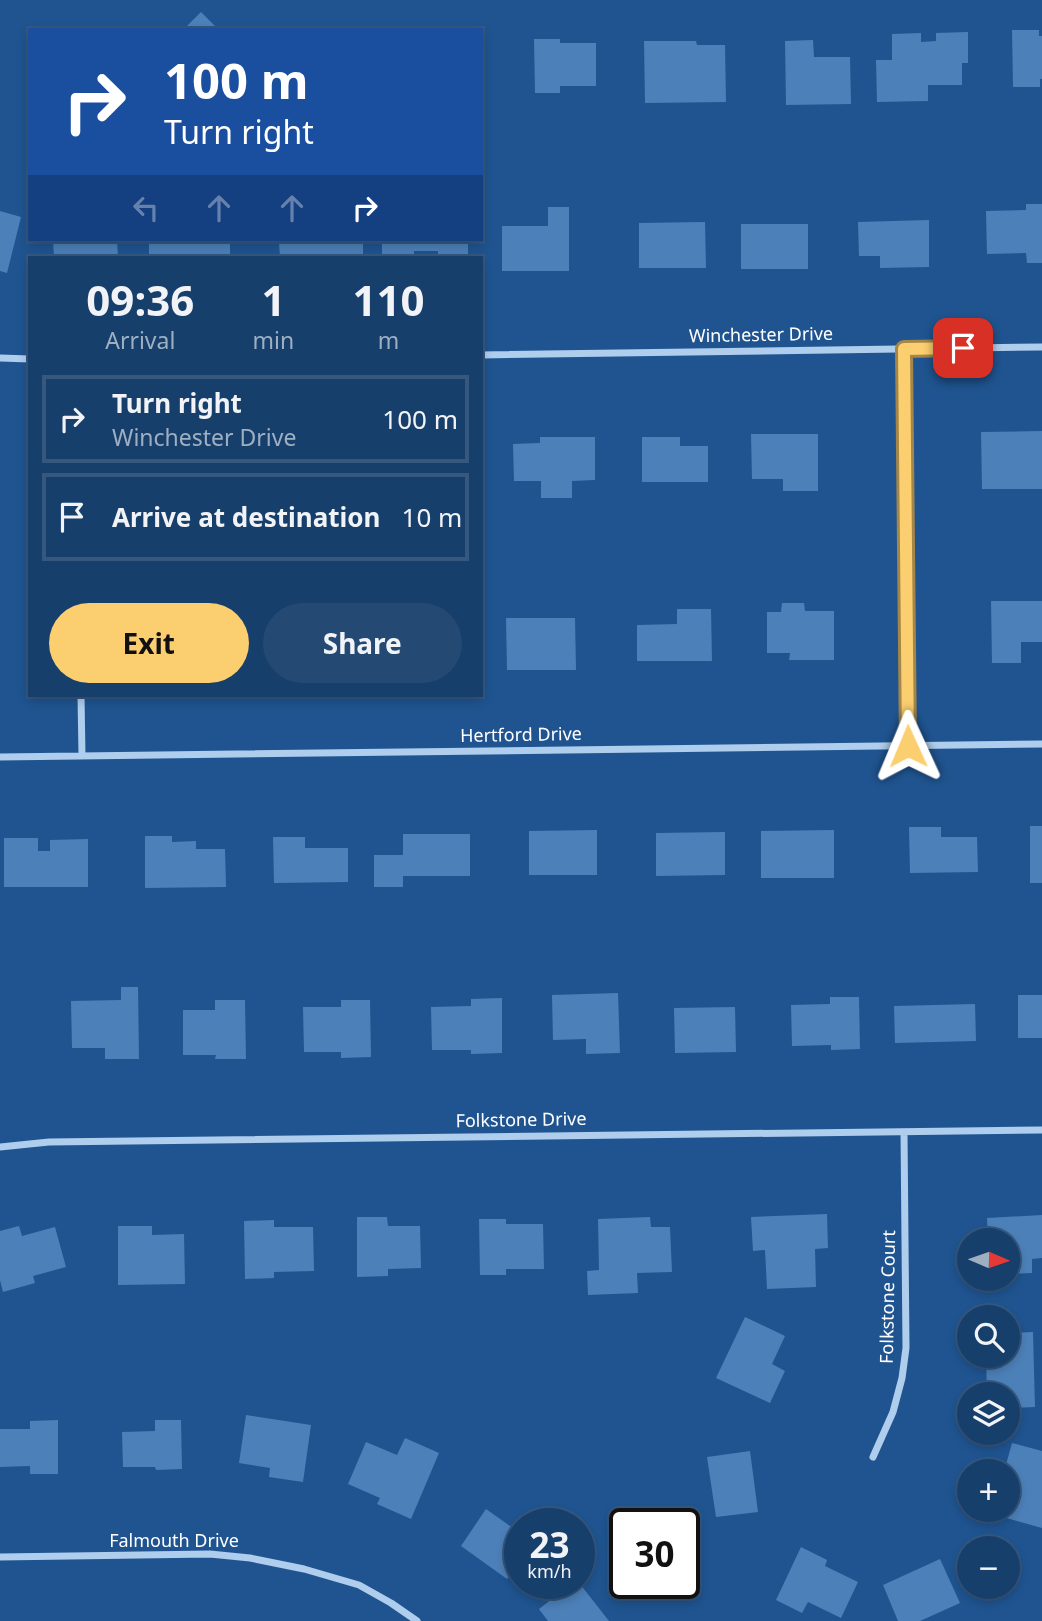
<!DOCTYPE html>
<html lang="en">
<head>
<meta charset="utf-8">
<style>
  body { margin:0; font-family:"Noto Sans",sans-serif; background:#244a74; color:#f1f3f6; height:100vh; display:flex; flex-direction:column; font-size:26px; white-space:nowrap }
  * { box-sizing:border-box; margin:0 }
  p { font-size:23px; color:#9eafc2 }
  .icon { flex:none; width:38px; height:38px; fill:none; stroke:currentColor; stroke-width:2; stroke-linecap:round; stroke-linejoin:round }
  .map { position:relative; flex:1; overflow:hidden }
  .drawer { position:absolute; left:28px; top:256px; width:455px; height:441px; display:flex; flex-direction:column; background:#173f6c; border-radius:0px; box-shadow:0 4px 10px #0003,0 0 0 2px #36587f }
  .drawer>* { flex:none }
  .top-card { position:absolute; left:28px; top:28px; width:455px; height:214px; border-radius:0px; box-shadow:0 4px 10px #0003,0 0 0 2px #36587f; background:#1a4fa0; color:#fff; overflow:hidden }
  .needle { width:46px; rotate:92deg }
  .tools { position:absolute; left:957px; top:1228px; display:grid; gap:14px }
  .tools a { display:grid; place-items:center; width:63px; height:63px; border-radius:50%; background:#173f6c; box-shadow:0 4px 10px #0003,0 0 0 2px #36587f; font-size:35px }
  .speed { position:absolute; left:504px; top:1508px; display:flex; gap:14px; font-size:35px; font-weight:700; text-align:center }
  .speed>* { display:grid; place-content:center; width:91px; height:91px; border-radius:50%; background:#173f6c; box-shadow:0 4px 10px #0003,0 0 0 2px #36587f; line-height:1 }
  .speed small { font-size:18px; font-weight:400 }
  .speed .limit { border:4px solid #111; border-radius:10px; background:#fff; color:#111 }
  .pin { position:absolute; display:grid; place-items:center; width:60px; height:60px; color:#fff; margin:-30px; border-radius:14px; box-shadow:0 4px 10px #0006 }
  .me { position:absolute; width:77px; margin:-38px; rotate:359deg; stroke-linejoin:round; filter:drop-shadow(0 0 5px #0008) }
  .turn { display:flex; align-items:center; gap:24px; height:147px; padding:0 21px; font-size:32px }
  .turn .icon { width:91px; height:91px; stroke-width:2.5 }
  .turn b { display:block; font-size:49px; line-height:60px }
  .lanes { display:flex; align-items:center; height:66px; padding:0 21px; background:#0003; justify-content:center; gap:35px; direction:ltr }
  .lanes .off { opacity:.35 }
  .eta { display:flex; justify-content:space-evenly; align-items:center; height:119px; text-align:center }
  .eta b { font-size:42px; font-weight:700; line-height:49px }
  .primary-button { display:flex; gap:14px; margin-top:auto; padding:14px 21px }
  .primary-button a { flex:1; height:80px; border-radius:42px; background:#fbce6f; color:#111; font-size:28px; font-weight:700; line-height:80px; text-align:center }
  .primary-button a+a { background:#244a74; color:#f1f3f6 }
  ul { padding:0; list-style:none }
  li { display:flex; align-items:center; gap:21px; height:88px; margin:0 14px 10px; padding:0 7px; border:4px solid #36587f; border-radius:0px }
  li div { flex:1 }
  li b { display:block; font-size:26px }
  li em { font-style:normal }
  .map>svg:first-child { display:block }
  .building { fill:#4c80b8 }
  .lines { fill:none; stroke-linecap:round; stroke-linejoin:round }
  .minor { stroke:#afcded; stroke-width:7 }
  .route-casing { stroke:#a38648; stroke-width:18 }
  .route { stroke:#fbce6f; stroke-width:12 }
  .labels { text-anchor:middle; stroke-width:6; stroke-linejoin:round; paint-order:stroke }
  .street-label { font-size:18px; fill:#fff; stroke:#1f5490 }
</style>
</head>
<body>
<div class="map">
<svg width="1042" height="1621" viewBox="0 0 1042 1621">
  <rect width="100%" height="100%" fill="#1f5490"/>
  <path class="building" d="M201 12 219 30H183Z
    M1012 30H1039V36H1042V79H1040V87H1013Z
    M968 32V63H962V85H928V101L877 102 876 60H892V34L921 33V42L936 41V33Z
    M534 39H560V43H596V86H560V93H535Z
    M813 40 814 57H850L851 104 786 105 785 41Z
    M644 41H696L697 45H725L726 102 645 103Z
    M1026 204H1042V263H1027L1026 253 987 254 986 211 1026 210Z
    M548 207H569V271H502V226H548Z
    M0 211 21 217 7 273 0 271Z
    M929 220V267L880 268V256H859L858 222Z
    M705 222 706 268H639V223Z
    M741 224H808V269H741Z
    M53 240H117L118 257H54Z
    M149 240H230V257H206V254H179V257H149Z
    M294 240H363V257H280L279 243H294Z
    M382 240H468V257H438V251H414V257H382Z
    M1042 431V489H982L981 432Z
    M751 434H818V491H783V479H752Z
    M540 437H595V480L572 481V498H541V481H514L513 444 540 443Z
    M642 437H680V446H708V482H642Z
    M991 601H1042V642H1021V663H992Z
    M782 603H804L805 611H834V660H789L790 653H767V612H781Z
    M677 609H711L712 661H637V625L677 624Z
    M506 618H575L576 670H507Z
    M1030 826H1042V883H1030Z
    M909 827H941V837H977L978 872 910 873Z
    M597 830V875H529V831Z
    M834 830V878H761V831Z
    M725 832V875L656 876V833Z
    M403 834H470V876H403V887H374V855H403Z
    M145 836H172V842L196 841V849H225L226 887 145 888Z
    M273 837H305V848H348V882L274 883Z
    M4 838H38V851H50V840L88 839V887H4Z
    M121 987H138L139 1059H105V1048H72L71 1001 121 1000Z
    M618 993 620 1053 586 1054V1039L553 1040 552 995Z
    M1018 995H1042V1038H1018Z
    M830 997H859L860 1049 831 1050V1045L792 1046 791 1005 830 1004Z
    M502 998V1053L471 1054V1050H432L431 1007 471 1006V999Z
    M215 1000H245L246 1059H215L216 1055H183V1010H215Z
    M341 1000H370L371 1057 341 1058V1052H304L303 1007H341Z
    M975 1004 976 1041 895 1043 894 1006Z
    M735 1007 736 1052 675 1053 674 1008Z
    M827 1214 828 1248 815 1249 816 1287 767 1289 765 1250 753 1251 751 1217Z
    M1042 1215V1258L1032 1259V1273L1008 1274V1241H988L987 1218Z
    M357 1217H387L388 1226H420L421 1268 388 1269V1276L357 1277Z
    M650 1217 651 1227H670L672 1272 637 1273 638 1293 588 1295 587 1271 599 1270 598 1219Z
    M479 1219H506V1224H543L544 1269H506V1275H480Z
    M274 1220V1227H313L314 1271 274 1272V1278L245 1279 244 1221Z
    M19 1226 22 1236 55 1227 66 1267 33 1276 35 1283 3 1292 0 1280V1231Z
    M118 1226H152V1235L184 1234 185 1284 118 1285Z
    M745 1317 785 1336 772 1364 785 1371 770 1403 716 1378Z
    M1033 1332 1035 1407 1008 1408V1395H987L986 1356H1008V1333Z
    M246 1415 311 1425 303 1482 269 1477 270 1468 239 1463Z
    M58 1420V1474H30V1466L0 1467V1429H30V1421Z
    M155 1420H181L182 1469 156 1470 155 1467H123L122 1432 155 1431Z
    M405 1438 439 1453 411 1519 377 1504 380 1498 348 1484 366 1442 397 1455Z
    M1012 1443 1042 1451V1528L981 1511 1008 1510V1472H1004Z
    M750 1451 758 1512 716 1517 707 1457Z
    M486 1509 520 1533V1561L507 1579 461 1546Z
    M801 1547 827 1560 825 1566 858 1582 841 1618 808 1602 802 1613 776 1600Z
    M940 1559 960 1603 920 1621H898L883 1585Z
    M571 1584H580L609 1621H548L539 1609Z"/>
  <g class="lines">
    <path class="minor" d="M904 349 908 746
      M481 355 1042 347
      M0 358 30 359
      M81 695 82 756
      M0 757 1042 744
      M0 1147 49 1142 1042 1130
      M873 1457 893 1412 902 1378 906 1348 904 1132
      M0 1557 210 1554 250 1558 304 1569 359 1585 391 1603 417 1621"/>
  </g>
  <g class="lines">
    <defs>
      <path id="route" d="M908 746 904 349 963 348"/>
    </defs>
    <use href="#route" class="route-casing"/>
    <use href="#route" class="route"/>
  </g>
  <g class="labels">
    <g class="street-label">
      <text transform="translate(761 335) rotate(-1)" y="6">Winchester Drive</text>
      <text transform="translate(521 735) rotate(-1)" y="6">Hertford Drive</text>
      <text transform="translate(521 1120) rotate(-1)" y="6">Folkstone Drive</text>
      <text transform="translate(888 1297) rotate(-89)" y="6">Folkstone Court</text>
      <text x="174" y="1547">Falmouth Drive</text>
    </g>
  </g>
</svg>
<div class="tools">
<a><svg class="needle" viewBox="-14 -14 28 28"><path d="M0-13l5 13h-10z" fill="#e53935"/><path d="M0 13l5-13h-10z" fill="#9eafc2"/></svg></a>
<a><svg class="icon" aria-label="search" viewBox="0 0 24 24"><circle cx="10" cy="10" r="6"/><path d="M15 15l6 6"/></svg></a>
<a><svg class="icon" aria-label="layers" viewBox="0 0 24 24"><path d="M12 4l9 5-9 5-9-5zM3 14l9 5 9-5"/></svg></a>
<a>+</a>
<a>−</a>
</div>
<div class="speed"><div>23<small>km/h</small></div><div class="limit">30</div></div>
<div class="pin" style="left:963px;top:348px;background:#d93025"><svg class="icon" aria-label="arrive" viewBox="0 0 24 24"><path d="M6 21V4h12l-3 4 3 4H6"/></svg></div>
<svg class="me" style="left:908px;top:746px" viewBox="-20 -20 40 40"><path d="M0-17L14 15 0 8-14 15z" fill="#fbce6f" stroke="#fff" stroke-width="4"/></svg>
<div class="top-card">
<div class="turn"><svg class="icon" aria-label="right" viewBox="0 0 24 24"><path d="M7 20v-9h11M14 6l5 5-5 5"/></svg><div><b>100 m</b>Turn right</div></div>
<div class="lanes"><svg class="icon off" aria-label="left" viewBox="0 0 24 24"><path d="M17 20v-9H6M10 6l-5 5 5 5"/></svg><svg class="icon off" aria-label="ahead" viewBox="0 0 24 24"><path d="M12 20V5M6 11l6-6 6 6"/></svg><svg class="icon off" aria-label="ahead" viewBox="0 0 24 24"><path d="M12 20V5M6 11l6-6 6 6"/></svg><svg class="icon" aria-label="right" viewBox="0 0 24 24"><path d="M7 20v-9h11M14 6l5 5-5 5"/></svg></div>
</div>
<section class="drawer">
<div class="eta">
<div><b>09:36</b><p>Arrival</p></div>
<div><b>1</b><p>min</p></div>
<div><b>110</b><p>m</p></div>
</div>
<ul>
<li><svg class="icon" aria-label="right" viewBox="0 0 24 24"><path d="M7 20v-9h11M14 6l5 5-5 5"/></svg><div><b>Turn right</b><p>Winchester Drive</p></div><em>100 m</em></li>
<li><svg class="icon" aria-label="arrive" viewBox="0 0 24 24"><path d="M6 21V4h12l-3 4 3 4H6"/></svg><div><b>Arrive at destination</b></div><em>10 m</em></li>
</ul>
<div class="primary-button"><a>Exit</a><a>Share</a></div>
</section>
</div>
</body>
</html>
